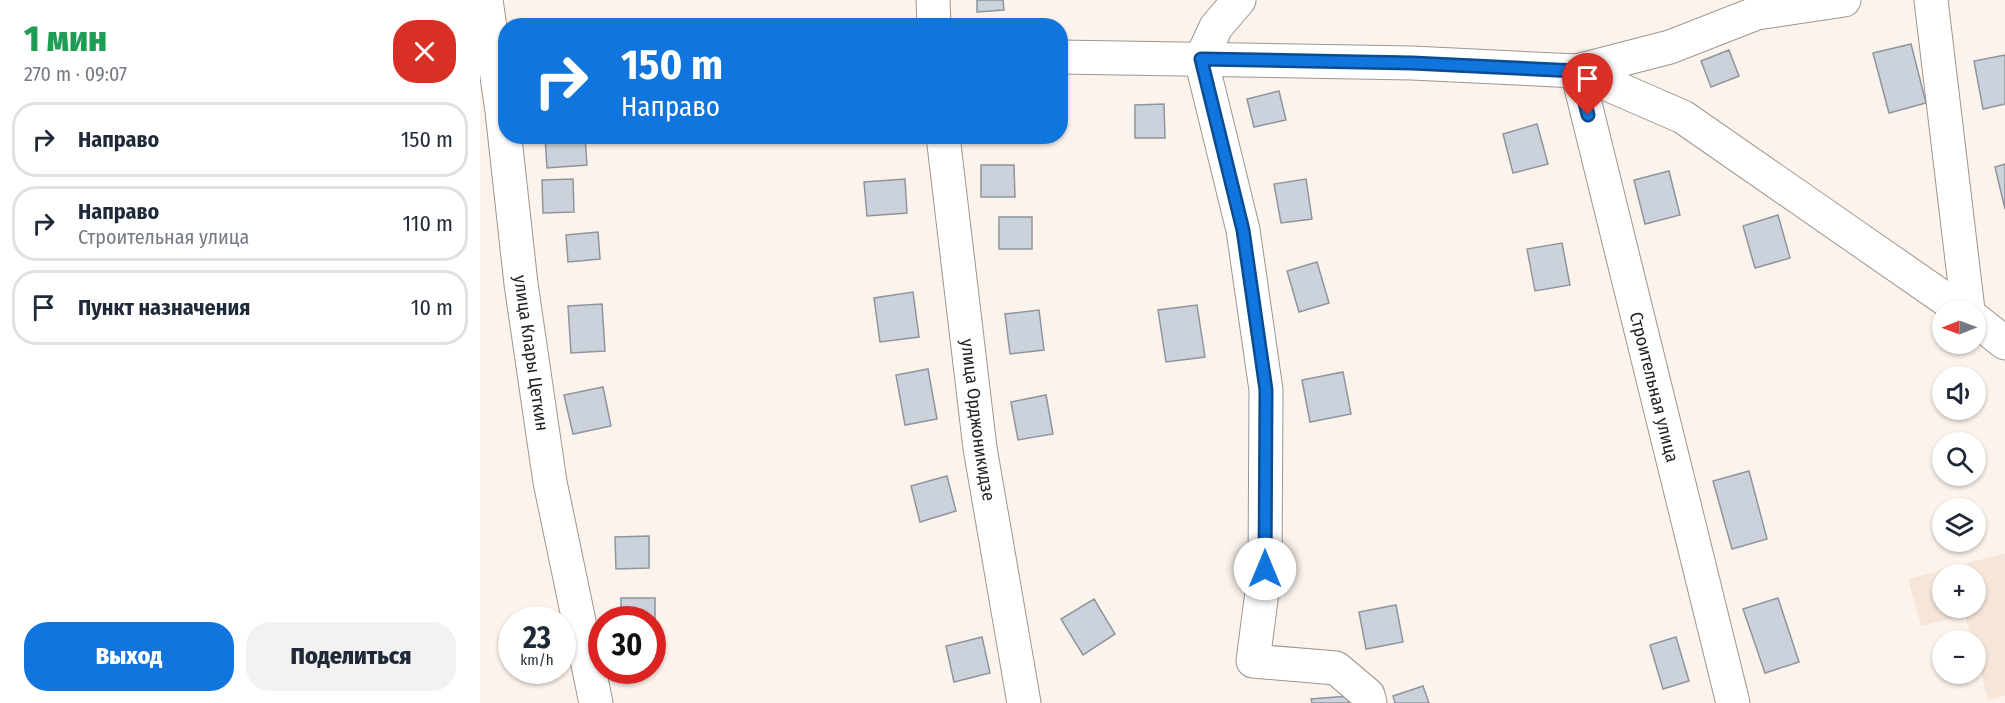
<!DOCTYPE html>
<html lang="ru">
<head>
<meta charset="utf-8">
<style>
  body { margin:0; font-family:"Fira Sans Condensed",sans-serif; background:#f2f2f3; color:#1f2937; height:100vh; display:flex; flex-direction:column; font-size:22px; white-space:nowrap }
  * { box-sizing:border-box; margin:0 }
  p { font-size:20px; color:#747a83 }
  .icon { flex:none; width:33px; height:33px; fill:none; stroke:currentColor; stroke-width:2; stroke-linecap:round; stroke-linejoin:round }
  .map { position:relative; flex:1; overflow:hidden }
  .sheet { display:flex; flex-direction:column; background:#fff; width:480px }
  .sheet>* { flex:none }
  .banner { position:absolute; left:18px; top:18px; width:570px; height:126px; border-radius:24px; box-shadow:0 2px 4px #0004; background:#1075dd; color:#fff; overflow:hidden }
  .needle { width:39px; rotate:269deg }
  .fabs { position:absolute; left:1452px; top:300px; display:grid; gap:12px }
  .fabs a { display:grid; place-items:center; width:54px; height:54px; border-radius:50%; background:#fff; box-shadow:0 2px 4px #0004; font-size:30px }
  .speed { position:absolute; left:18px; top:606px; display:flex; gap:12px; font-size:30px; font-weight:700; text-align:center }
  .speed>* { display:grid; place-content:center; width:78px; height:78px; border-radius:50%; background:#fff; box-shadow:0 2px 4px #0004; line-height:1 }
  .speed small { font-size:15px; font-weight:400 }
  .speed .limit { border:9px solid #d22; background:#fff; color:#111 }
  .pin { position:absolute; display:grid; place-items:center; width:51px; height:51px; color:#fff; margin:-62px -26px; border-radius:50% 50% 50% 0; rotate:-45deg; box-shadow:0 0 6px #0007 }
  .pin .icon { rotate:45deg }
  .me { position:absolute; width:66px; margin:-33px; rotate:0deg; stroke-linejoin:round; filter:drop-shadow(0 0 4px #0008) }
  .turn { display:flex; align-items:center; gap:21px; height:126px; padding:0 24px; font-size:27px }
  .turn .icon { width:78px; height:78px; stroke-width:2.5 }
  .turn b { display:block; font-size:42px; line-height:51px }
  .round { display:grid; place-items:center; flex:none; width:63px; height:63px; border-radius:24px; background:#f2f2f3 }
  .summary { display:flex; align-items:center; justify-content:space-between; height:102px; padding:0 24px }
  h1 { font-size:36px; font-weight:800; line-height:45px; color:#1e9e55 }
  .button { display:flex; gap:12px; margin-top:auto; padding:12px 24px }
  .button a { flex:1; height:69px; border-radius:24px; background:#1075dd; color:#fff; font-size:24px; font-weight:800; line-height:69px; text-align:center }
  .button a+a { background:#f2f2f3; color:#1f2937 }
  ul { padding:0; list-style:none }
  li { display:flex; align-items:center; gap:18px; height:75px; margin:0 12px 9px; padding:0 12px; border:3px solid #e0e1e3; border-radius:24px }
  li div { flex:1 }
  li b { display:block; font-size:22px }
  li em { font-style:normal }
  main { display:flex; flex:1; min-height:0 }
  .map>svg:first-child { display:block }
  .built { fill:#f6e6da; fill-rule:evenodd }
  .building { fill:#ccd2db; stroke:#8f959d; stroke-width:1.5 }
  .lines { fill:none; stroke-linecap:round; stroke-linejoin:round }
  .minor-casing { stroke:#9e968f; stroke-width:35 }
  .minor { stroke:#fff; stroke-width:33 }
  .route-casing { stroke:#0a4c90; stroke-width:15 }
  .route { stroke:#1075dd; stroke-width:10 }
  .labels { text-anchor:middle; stroke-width:4.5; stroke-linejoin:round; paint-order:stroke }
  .street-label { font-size:18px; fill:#25221f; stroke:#fff }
</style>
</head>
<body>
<main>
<section class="sheet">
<div class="summary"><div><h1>1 мин</h1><p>270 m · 09:07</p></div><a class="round" style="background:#d93025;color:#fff"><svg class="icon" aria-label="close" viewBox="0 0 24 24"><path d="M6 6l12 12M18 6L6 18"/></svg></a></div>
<ul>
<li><svg class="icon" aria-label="right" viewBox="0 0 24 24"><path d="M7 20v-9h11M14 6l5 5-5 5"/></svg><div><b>Направо</b></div><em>150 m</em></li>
<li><svg class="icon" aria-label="right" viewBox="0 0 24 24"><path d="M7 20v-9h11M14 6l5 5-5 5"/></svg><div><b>Направо</b><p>Строительная улица</p></div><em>110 m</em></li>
<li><svg class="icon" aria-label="arrive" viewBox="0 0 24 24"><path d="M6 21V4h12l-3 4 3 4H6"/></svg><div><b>Пункт назначения</b></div><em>10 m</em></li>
</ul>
<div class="button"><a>Выход</a><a>Поделиться</a></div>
</section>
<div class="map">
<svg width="1525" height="703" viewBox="0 0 1525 703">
  <rect width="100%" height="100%" fill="#fcf3ec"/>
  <path class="built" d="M1525 553V696L1508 700 1496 653V640H1492L1485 615 1441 626 1428 579ZM1462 574H1496V608H1462Z"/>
  <path class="building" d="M497 0H523L524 10 497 12Z
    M1431 44 1446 103 1409 113 1393 53Z
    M1249 50 1259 76 1231 87 1221 61Z
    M1525 55V104L1503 109 1494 61Z
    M799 91 806 120 774 127 767 99Z
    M684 104 685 138H655V105Z
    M1057 124 1068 164 1033 173 1023 134Z
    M105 136 107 165 67 168 65 137Z
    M390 136H427V137L390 141Z
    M1525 164V209L1515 167Z
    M501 165H534L535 197H501Z
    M1189 171 1200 215 1165 224 1154 180Z
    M93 179 94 212 63 213 62 180Z
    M425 179 427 213 387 216 384 182Z
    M826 179 832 219 801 223 794 184Z
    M1298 215 1310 258 1275 268 1263 226Z
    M519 217H552V249H519Z
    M118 232 120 259 88 262 86 235Z
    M1082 243 1090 285 1055 291 1047 249Z
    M837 262 849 303 819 312 807 271Z
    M433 292 439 337 400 342 394 298Z
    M122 304 125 351 91 353 88 306Z
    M717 305 725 357 686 362 678 310Z
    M559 310 564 350 530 354 525 314Z
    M448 369 457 419 425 425 416 375Z
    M863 372 871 414 830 422 822 380Z
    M123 387 131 426 93 434 84 395Z
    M566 395 573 434 538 440 531 402Z
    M1269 471 1287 539 1252 549 1233 481Z
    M467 476 476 511 440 522 431 486Z
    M169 536V568L136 569 135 537Z
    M141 598H175V631H172V620H141Z
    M1298 598 1319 662 1285 673 1263 609Z
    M614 599 635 634 603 655 581 619Z
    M916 605 923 642 886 649 879 612Z
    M502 637 510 673 474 682 466 646Z
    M1196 637 1209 681 1183 689 1170 645Z
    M943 686 949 703H915L913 696Z
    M868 696 869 703H832L831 699Z"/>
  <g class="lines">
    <defs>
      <g id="minor">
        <path id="s1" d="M6 0 22 111 41 284 70 482 116 703"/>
        <path d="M453 0 454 26"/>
        <path d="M759 0 736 27 721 59 763 230 786 390 785 569 773 661 856 668 888 695 890 703"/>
        <path d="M1451 0 1488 310"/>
        <path d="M580 57 932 63 1097 71 1203 117 1481 310"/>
        <path id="s2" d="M463 136 500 448 544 703"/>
        <path d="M1496 320 1525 343"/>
        <path d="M1253 703 1097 71 1190 47 1277 13 1364 0"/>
      </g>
    </defs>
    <use href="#minor" class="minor-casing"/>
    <use href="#minor" class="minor"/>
  </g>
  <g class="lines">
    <defs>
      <path id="route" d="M785 569 786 390 763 230 721 59 932 63 1097 71 1108 115"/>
    </defs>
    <use href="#route" class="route-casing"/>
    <use href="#route" class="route"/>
  </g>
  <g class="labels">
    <g class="street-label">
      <text dy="6" stroke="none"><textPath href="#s1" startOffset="356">улица Клары Цеткин</textPath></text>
      <text transform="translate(1174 387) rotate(76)" y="6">Строительная улица</text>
      <text dy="6" stroke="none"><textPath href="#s2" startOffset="286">улица Орджоникидзе</textPath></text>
    </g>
  </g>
</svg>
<div class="fabs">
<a><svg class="needle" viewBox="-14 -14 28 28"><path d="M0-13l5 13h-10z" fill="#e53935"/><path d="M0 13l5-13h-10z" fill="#747a83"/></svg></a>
<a><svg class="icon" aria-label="sound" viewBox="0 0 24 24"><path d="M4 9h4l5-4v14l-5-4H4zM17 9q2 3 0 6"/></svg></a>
<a><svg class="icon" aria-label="search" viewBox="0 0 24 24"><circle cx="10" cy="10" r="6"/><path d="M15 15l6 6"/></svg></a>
<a><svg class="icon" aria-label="layers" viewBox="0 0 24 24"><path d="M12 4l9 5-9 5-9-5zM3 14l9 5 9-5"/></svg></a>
<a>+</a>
<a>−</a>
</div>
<div class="speed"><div>23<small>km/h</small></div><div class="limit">30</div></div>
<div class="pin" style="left:1108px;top:115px;background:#d93025"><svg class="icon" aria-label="arrive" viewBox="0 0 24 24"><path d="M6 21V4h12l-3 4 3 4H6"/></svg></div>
<svg class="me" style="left:785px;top:569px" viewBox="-20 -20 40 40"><circle r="19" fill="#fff"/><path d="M0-13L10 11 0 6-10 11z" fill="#1075dd"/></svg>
<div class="banner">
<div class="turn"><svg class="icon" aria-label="right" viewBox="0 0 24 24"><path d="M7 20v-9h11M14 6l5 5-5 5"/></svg><div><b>150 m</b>Направо</div></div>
</div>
</div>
</main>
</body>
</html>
